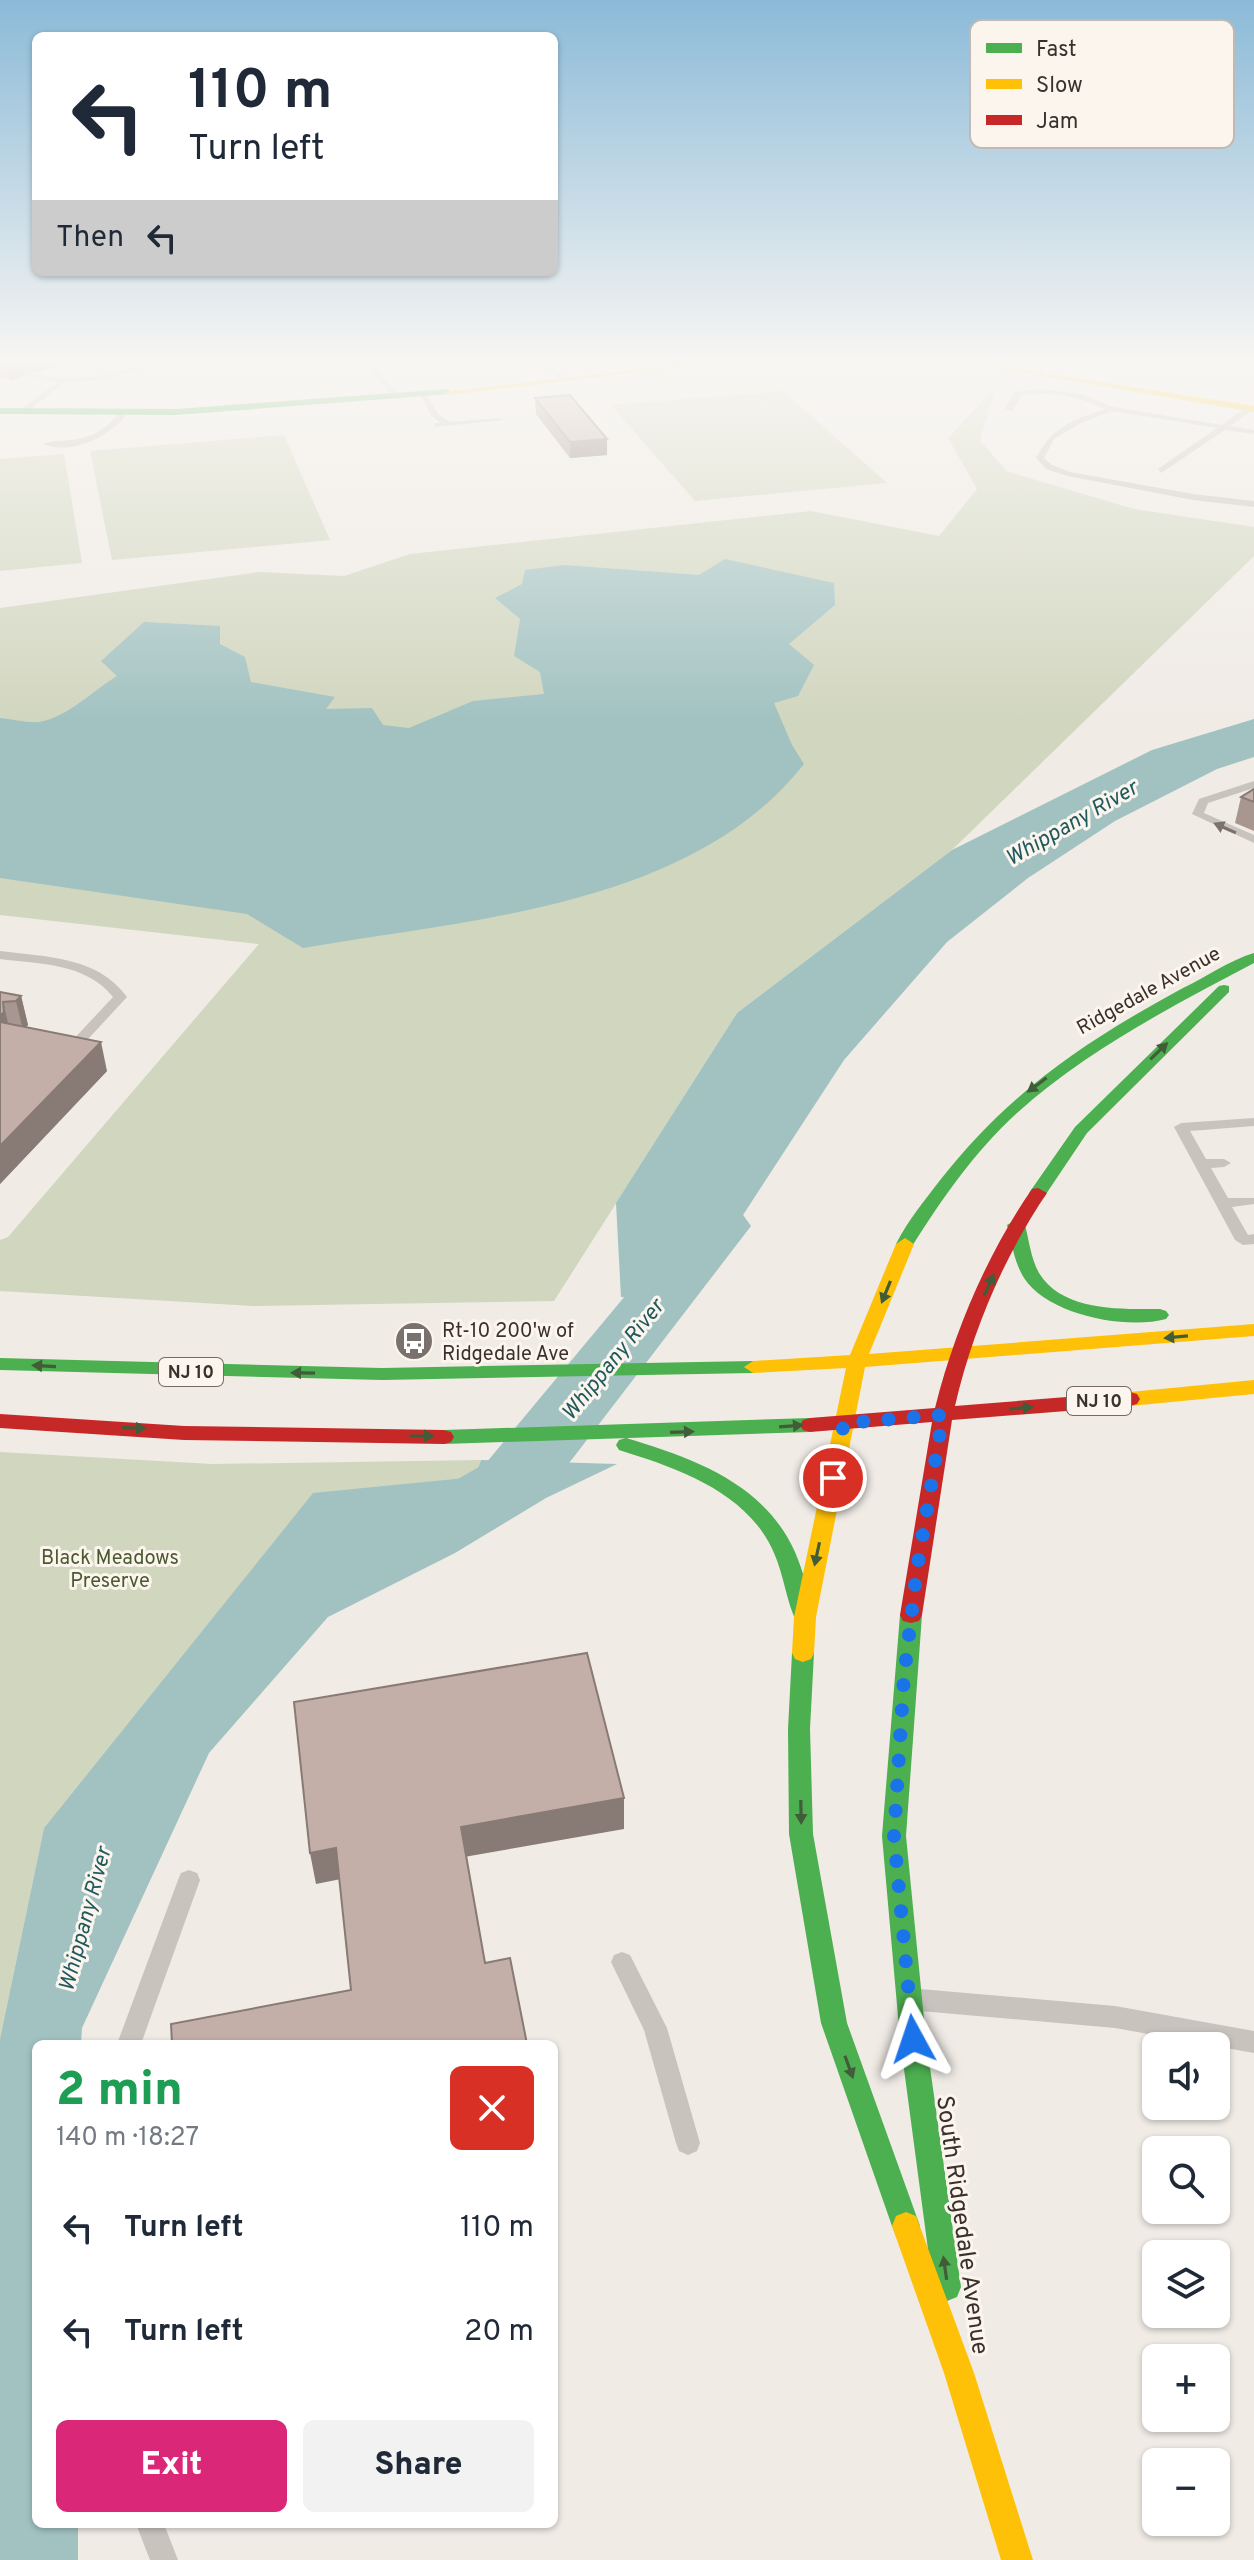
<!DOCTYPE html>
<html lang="en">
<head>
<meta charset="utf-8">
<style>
  body { margin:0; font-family:Overpass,sans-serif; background:#f2f2f3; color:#1f2937; height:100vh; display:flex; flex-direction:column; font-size:30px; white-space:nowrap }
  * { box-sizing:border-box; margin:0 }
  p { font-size:26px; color:#747a83 }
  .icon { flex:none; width:44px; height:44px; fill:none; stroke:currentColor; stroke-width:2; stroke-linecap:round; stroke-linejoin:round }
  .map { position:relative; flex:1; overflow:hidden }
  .sheet { position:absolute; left:32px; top:2040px; width:526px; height:488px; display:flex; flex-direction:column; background:#fff; border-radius:12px; box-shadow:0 2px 6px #0004 }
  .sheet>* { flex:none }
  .top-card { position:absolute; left:32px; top:32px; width:526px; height:244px; border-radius:12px; box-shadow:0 2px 6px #0004; background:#fff; color:#1f2937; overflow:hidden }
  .tools { position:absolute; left:1142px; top:2032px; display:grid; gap:16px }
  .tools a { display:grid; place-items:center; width:88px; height:88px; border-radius:12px; background:#fff; box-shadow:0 2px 6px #0004; font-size:40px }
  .pin { position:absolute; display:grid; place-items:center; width:68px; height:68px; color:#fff; margin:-34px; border:4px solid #fff; border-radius:50%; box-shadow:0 2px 8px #0007 }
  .me { position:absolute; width:88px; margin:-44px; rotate:355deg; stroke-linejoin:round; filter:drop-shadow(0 0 6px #0008) }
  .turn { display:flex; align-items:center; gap:28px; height:168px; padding:0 24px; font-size:36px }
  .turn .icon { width:104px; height:104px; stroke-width:2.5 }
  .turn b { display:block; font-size:56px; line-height:68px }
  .then { display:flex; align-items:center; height:76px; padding:0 24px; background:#0003; gap:16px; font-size:30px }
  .round { display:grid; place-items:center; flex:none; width:84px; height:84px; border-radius:12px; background:#f2f2f3 }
  .head { display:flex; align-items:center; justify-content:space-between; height:136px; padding:0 24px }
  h1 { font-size:48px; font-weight:800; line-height:60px; color:#1e9e55 }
  .primary-button { display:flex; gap:16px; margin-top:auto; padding:16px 24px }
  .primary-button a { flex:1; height:92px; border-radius:12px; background:#db2777; color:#fff; font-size:32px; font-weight:800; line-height:92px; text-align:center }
  .primary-button a+a { background:#f2f2f3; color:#1f2937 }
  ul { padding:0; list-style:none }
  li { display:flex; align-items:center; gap:24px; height:104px; padding:0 24px }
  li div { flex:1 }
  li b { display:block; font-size:30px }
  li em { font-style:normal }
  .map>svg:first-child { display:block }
  .green { fill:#d1d6bf }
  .water { fill:#a1c2c1 }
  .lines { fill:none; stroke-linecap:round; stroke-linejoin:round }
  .river { fill:#a1c2c1; fill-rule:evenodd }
  .lane { fill:#c9c3be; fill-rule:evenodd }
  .fast { fill:#4caf50; fill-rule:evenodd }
  .slow { fill:#ffc107; fill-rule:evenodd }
  .jam { fill:#c62828; fill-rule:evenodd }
  .wall { fill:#a89690 }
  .shaded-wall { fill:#887a75 }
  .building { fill:#c3afa7; stroke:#887a75; stroke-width:2 }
  .oneway { fill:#7b726d }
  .oneway2 { fill:#415c38 }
  .route { stroke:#1a73e8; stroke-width:14; stroke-dasharray:0 25.2 }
  .labels { text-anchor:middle; stroke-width:6; stroke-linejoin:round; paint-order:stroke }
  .shield { fill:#fbf5ee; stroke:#756b66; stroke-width:2 }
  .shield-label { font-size:18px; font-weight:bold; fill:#3b302b }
  .street-label { font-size:20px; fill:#3b302b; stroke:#fbf5ee }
  .poi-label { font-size:20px; fill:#3b302b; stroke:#fbf5ee; text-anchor:start }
  .park-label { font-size:20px; fill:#4a5a2e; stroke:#fbf5ee }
  .water-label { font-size:22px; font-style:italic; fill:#1f5a5e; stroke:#fbf5ee }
  .near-street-label { font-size:24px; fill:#3b302b; stroke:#fbf5ee }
  .key { fill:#fbf5ee; stroke:#c1bab4; stroke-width:2 }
  .key-label { font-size:22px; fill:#3b302b }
</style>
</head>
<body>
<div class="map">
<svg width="1254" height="2560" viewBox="0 0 1254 2560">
  <rect width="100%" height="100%" fill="#f0ebe5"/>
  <path class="green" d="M995 388 980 440 1006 471 1134 509 1254 527V556L952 850 737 1013 554 1301 253 1306 0 1291V1240L8 1237 259 944 0 915V608L259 572 344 576 410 554 811 511 939 536 977 489 948 438Z
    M783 391 887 483 695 501 611 405Z
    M284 435 330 540 112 560 90 451Z
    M64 454 82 563 0 571V459Z
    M0 1452 212 1464 481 1460 475 1477 313 1494 44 1828 0 2039Z"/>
  <path class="water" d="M725 559 834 583 835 605 789 644 814 665 798 696 774 703 792 745 804 764C692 907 469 919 303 948L247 914 0 878V718C12 719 27 723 39 722 66 718 94 690 117 676L101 661 144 622 220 626V644L245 657 251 682 335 697 326 709 372 708 383 725 409 728 473 701 544 694 540 672 514 656 520 619 495 598 522 584 525 570 564 565 699 575Z
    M1254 719V757L1217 769 1115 821 1028 878 947 942 844 1060 687 1301 621 1297 616 1203 737 1013 952 850 1152 750Z
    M481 1460 617 1464 546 1498 455 1553 328 1617 209 1753 82 2028 81 2044H36V2524H78V2560H0V2039L44 1828 313 1493 475 1477Z"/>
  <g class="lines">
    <path class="river" d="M718 1206 741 1212 751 1226 540 1501 482 1536 455 1545 428 1536 416 1516 428 1496 486 1463 695 1212Z"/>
    <path class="lane" d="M149 364H159L107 380 65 382 24 414 17 412 58 382 26 377V373L63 378 93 377Z
      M363 364H370L401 395V399H395Z
      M542 364H549L568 379 561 381Z
      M1042 364H1049L1039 376H1033Z
      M1041 389 1081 394 1113 407 1222 425 1246 407H1252V411L1230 426 1254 430V434L1225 430 1161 473 1158 469 1217 428 1112 411 1079 424 1054 439 1044 458 1052 465 1070 472 1193 494 1254 501V507L1193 500 1068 476 1046 469 1036 458C1054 425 1071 421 1105 409 1079 396 1049 390 1021 396L1012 411 1005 409 1015 392Z
      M419 392H425L438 414 449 422 499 418 503 420 435 427V423H440L431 415Z
      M121 411 128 413C111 436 71 456 43 444 51 441 60 441 70 440 92 438 107 429 121 411Z
      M1254 781V788L1208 803 1204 813 1254 835V843L1192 814 1199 799Z
      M0 951C46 957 97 956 127 997L78 1050 59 1049 57 1046 59 1043H70L113 997C86 963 40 964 0 959Z
      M1254 1118V1126L1190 1131 1206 1159H1224L1231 1163 1224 1167 1211 1168 1228 1198H1254V1204L1232 1207 1248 1235 1254 1234V1244L1243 1245 1235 1240 1174 1127 1181 1123Z
      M189 1870 197 1873 200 1880 141 2044H117L178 1880 181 1873Z
      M622 1952 630 1955 667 2028 700 2143 697 2151 688 2155 679 2151 676 2143 644 2030 611 1962 614 1955Z
      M920 1989 1115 2006 1254 2031V2053L1115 2028 920 2011 912 2007 909 2000 912 1993Z
      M136 2524H164L178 2560H150Z"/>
    <path class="fast" d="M448 389 451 394 176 415 0 414V408L176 409Z
      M1254 953V963C1171 1007 1087 1050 1017 1113 975 1151 941 1200 911 1248H899L896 1244C908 1220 925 1200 941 1179 1009 1092 1087 1040 1183 988 1206 977 1230 960 1254 953Z
      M1224 985 1229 986V992L1087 1133 1044 1197H1032L1029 1193 1075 1127 1219 986Z
      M1016 1220 1025 1225C1029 1240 1031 1259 1039 1273 1063 1312 1121 1309 1160 1309L1166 1311 1169 1315 1166 1319C1126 1330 1048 1315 1024 1278 1014 1262 1012 1243 1007 1225Z
      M0 1358 382 1368 753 1361 762 1367 753 1373 382 1380 0 1370Z
      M810 1418 817 1420 820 1425 817 1430 810 1432 444 1444 437 1442 434 1437 437 1432 444 1430Z
      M626 1438C693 1458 764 1483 795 1552 804 1573 809 1596 816 1617L813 1623 805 1625 797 1623C786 1601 784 1575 774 1553 748 1492 677 1468 619 1450L616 1445 619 1440Z
      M911 1607 919 1609 922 1615 906 1836 926 2039 961 2287 957 2297 947 2301 937 2297 933 2287 900 2039 882 1836 900 1615 903 1609Z
      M803 1644 811 1647 814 1653 810 1729 813 1834 847 2023 920 2226 916 2236 906 2240 896 2236 892 2226 821 2023 789 1834 788 1729 792 1653 795 1647Z"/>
    <path class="slow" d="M684 364H706L448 395 444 392Z
      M972 364H988L1254 406V412Z
      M905 1238 914 1244 869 1354 1254 1324V1336L865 1367 816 1617 814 1653 811 1659 803 1662 795 1659 792 1653 794 1617 846 1368 753 1373 744 1367 753 1361 850 1355 896 1244Z
      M1254 1380V1394L1130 1406 1123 1404 1120 1399 1123 1394 1130 1392Z
      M906 2212 916 2216 974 2373 1033 2560H1001L944 2373 892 2226 896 2216Z"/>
    <path class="jam" d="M1038 1188 1047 1193C1004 1256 972 1332 955 1406L1130 1392 1137 1394 1140 1399 1137 1404 1130 1406 952 1420 922 1615 919 1621 911 1623 903 1621 900 1615 932 1422 810 1432 803 1430 800 1425 803 1420 810 1418 935 1408C954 1332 987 1254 1032 1189Z
      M0 1414 184 1426 444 1430 451 1432 454 1437 451 1442 444 1444 184 1440 0 1428Z"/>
  </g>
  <path class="wall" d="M0 364H61L37 372 24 371 23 376 11 381 0 378Z
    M535 398 607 439V455L570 458 536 414Z
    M1254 789V831L1235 823 1241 797Z
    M0 992 21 996 28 1025 26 1027 107 1071 0 1184Z"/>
  <path class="shaded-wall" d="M14 364H23L24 371 23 376 11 381 8 365Z
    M36 364H61L37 372Z
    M607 439V455L570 458V442Z
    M21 996 28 1025 23 1030 16 1001Z
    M3 1002 10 1031 0 1044V1016Z
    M101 1042 107 1071 0 1184V1146Z
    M624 1798V1829L464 1857 461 1827Z
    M336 1848 341 1879 316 1884 310 1853Z"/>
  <path class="building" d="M570 395 607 439 570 442 535 398Z
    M1254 789V802L1241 797Z
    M0 992 21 996 16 1001 3 1002 4 1012 0 1016Z
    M0 1022 101 1042 0 1146Z
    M587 1653 624 1798 461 1827 485 1963 510 1958 527 2044H172L171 2024 351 1990 336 1848 310 1853 294 1702Z"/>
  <defs><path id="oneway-solid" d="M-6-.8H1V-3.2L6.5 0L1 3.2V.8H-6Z" transform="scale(2)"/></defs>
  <use class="oneway" href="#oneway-solid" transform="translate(1225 828) rotate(-156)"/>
  <g class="oneway2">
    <use href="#oneway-solid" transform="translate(1159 1051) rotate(-44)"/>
    <use href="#oneway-solid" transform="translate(1037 1085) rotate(143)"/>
    <use href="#oneway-solid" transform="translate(989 1285) rotate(-66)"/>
    <use href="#oneway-solid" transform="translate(886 1292) rotate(112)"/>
    <use href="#oneway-solid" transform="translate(1176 1337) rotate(175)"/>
    <use href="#oneway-solid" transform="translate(44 1366) rotate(-177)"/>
    <use href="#oneway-solid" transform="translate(303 1373) rotate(-179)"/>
    <use href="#oneway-solid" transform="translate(1021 1408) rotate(-5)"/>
    <use href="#oneway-solid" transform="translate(791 1426) rotate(-4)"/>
    <use href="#oneway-solid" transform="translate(134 1428) rotate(2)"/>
    <use href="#oneway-solid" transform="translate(682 1432) rotate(-2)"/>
    <use href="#oneway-solid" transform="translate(422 1436)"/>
    <use href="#oneway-solid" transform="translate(817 1554) rotate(102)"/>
    <use href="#oneway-solid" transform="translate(801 1812) rotate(89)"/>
    <use href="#oneway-solid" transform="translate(849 2067) rotate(70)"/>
    <use href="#oneway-solid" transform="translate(945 2268) rotate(-98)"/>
  </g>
  <linearGradient id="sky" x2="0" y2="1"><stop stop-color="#8bbad8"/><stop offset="0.5" stop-color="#f8f6f3"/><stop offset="1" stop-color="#f8f6f3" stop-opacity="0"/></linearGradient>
  <rect width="1254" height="722" fill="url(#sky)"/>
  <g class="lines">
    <path class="route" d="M833 1478 844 1423 943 1415 917 1569 904 1676 894 1836 913 2039"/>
  </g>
  <defs>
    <symbol id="bus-disc" viewBox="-11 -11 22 22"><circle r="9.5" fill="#7a716c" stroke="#fbf5ee"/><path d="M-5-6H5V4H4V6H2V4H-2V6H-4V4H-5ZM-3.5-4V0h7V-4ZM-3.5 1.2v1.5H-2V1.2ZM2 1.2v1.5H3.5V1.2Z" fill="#fff"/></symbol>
  </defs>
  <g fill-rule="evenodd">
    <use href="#bus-disc" x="392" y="1319" width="44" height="44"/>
  </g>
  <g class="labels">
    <g class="shield">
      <rect x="159" y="1358" width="64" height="28" rx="6"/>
      <rect x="1067" y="1387" width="64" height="28" rx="6"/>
    </g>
    <g class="shield-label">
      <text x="191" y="1378">NJ 10</text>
      <text x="1099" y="1407">NJ 10</text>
    </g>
    <g class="street-label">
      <text transform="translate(1148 990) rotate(-29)" y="7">Ridgedale Avenue</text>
    </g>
    <g class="poi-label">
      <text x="442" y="1337">Rt-10 200'w of<tspan x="442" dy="23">Ridgedale Ave</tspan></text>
    </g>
    <g class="park-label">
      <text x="110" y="1564">Black Meadows<tspan x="110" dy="23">Preserve</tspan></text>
    </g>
    <g class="water-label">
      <text transform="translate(1071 822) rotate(-30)" y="8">Whippany River</text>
      <text transform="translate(612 1359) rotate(-51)" y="8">Whippany River</text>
      <text transform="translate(84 1919) rotate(-75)" y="8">Whippany River</text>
    </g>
    <g class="near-street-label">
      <text transform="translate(963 2225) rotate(82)" y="8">South Ridgedale Avenue</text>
    </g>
  </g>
  <rect x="970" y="20" width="264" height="128" rx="12" class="key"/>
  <rect x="986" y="43" width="36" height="10" fill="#4caf50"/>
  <rect x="986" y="79" width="36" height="10" fill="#ffc107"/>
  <rect x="986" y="115" width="36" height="10" fill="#c62828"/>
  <g class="key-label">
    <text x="1036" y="56">Fast</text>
    <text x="1036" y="92">Slow</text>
    <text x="1036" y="128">Jam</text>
  </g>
</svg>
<div class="tools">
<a><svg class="icon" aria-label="sound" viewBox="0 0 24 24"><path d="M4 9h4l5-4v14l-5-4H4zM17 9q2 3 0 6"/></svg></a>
<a><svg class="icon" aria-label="search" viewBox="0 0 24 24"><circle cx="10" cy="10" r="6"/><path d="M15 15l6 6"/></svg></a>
<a><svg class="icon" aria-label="layers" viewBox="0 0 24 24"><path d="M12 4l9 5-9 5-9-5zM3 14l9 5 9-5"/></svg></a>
<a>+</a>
<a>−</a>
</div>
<div class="pin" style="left:833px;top:1478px;background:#d93025"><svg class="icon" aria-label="arrive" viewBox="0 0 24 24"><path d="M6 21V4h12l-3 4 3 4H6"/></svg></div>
<svg class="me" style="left:913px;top:2039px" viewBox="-20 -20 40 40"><path d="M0-17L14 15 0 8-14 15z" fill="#1a73e8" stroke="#fff" stroke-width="4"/></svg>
<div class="top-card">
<div class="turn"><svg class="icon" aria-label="left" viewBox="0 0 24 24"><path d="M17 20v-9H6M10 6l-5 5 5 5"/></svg><div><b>110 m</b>Turn left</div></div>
<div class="then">Then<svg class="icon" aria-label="left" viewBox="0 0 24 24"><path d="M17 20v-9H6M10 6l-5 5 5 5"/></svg></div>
</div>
<section class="sheet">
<div class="head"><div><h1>2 min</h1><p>140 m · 18:27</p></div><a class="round" style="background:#d93025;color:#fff"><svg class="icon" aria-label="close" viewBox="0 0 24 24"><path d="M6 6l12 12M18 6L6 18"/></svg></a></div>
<ul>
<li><svg class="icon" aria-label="left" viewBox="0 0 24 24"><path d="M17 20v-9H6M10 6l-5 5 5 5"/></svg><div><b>Turn left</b></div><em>110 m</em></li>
<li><svg class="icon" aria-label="left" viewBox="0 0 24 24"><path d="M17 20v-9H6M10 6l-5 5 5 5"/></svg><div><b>Turn left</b></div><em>20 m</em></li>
</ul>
<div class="primary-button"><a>Exit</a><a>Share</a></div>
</section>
</div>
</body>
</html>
